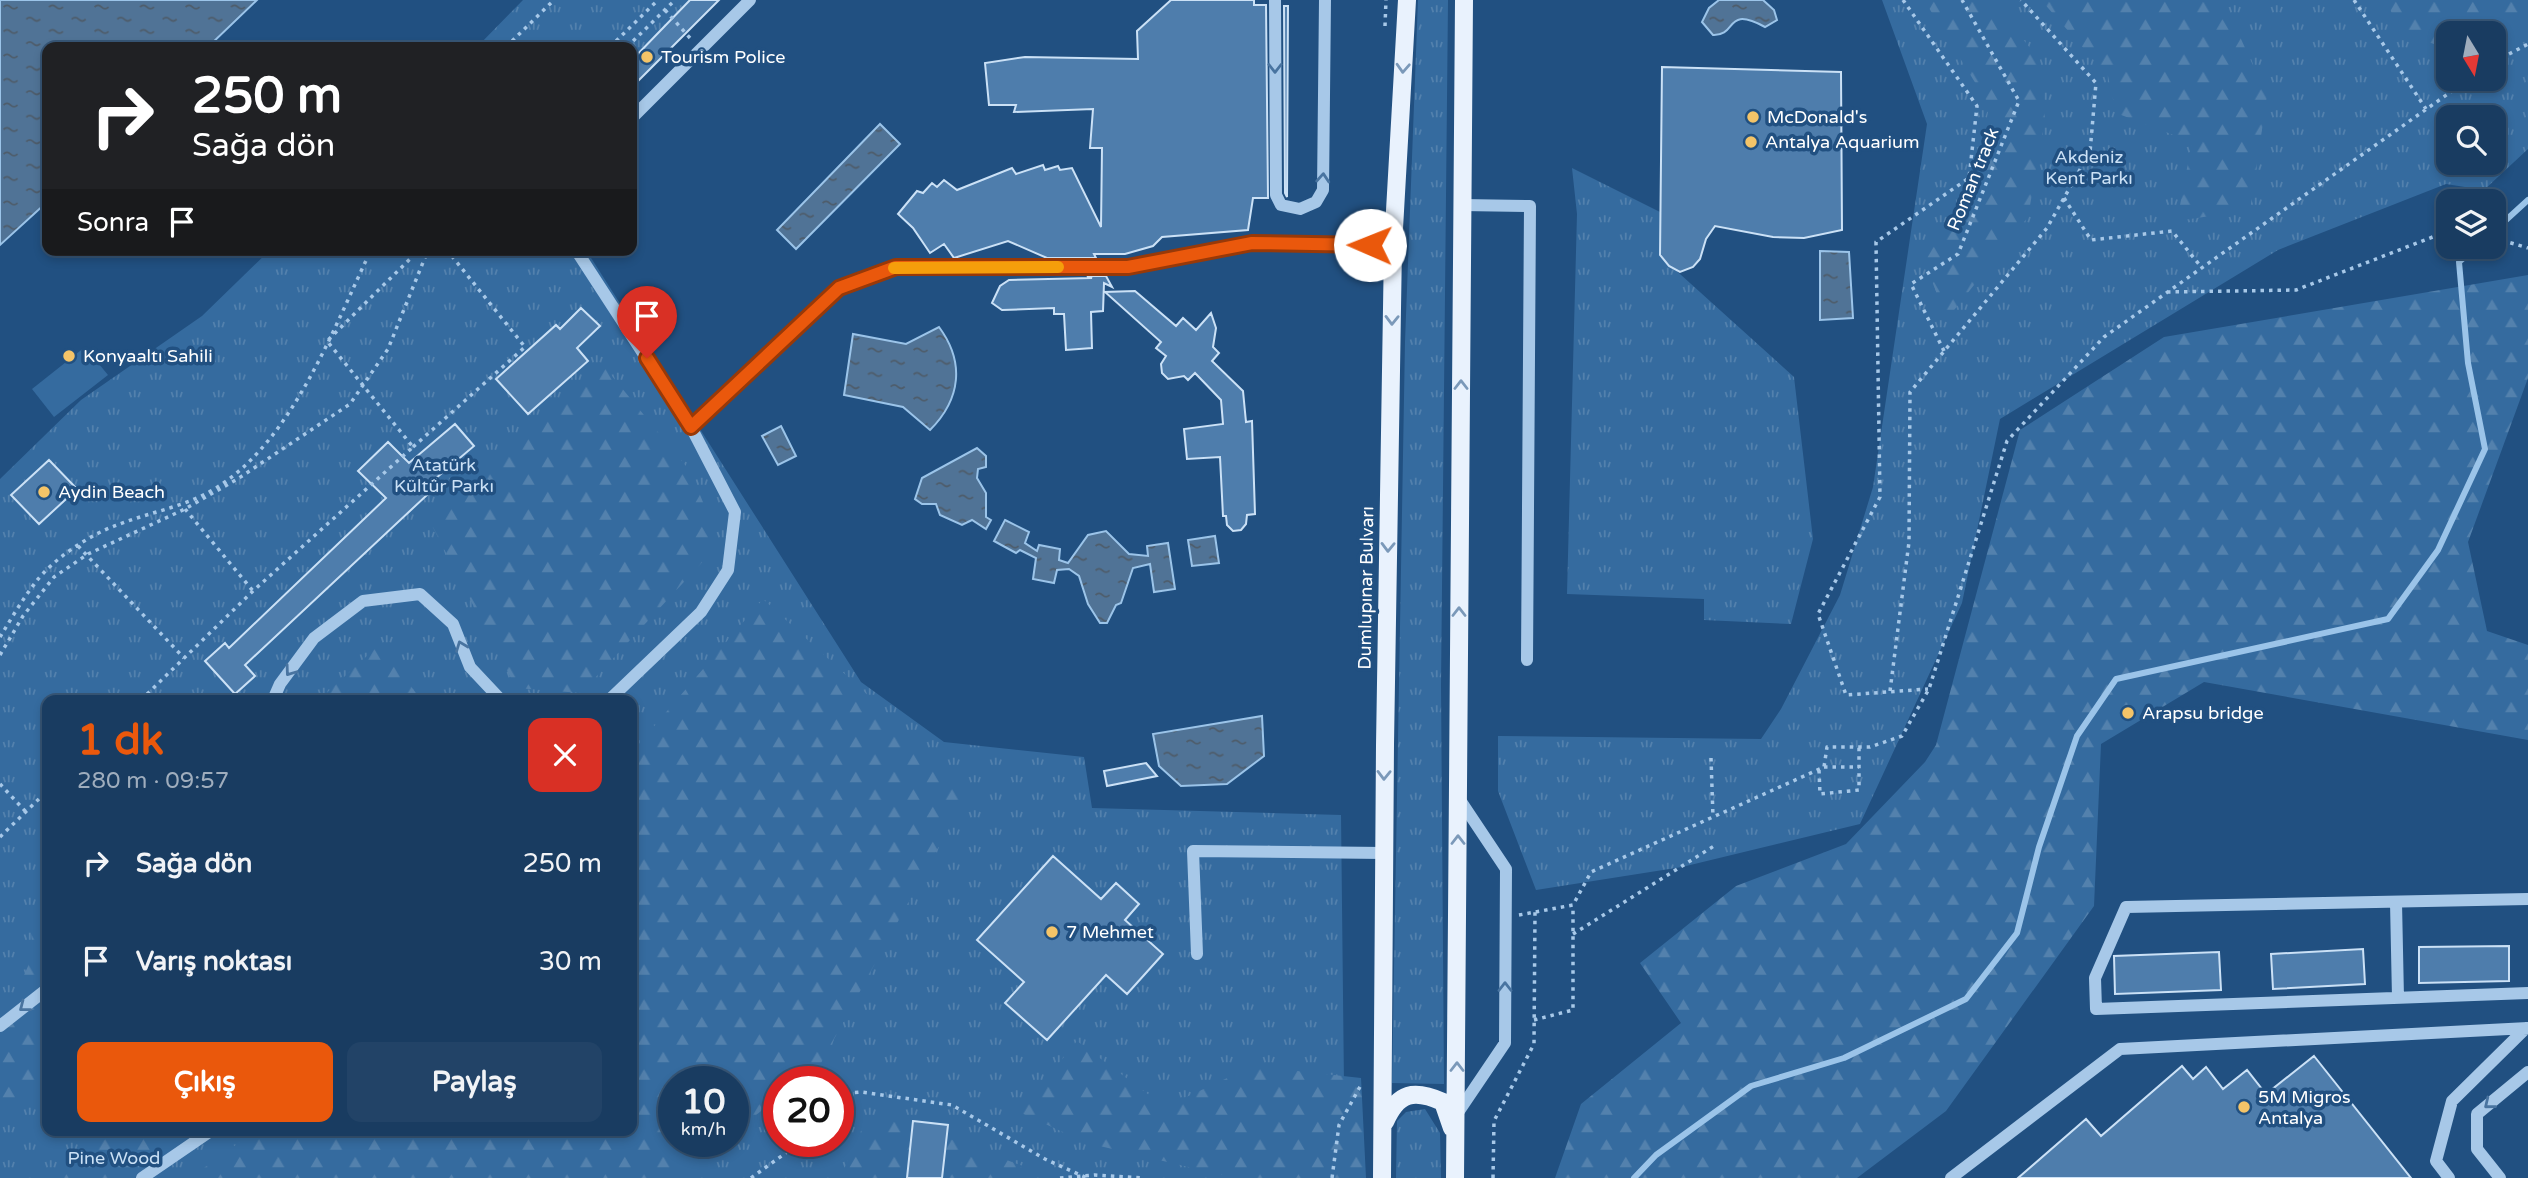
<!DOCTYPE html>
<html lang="tr">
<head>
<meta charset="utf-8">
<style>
  body { margin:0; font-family:"Varela Round",sans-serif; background:#224367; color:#f1f3f6; height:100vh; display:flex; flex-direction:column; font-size:26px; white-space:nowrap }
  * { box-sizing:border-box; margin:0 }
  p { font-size:23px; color:#9fadbd }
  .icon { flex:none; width:38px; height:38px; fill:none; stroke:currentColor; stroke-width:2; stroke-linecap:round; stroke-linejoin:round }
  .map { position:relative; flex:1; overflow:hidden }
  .sheet { position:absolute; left:42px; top:695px; width:595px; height:441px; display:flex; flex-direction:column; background:#193c61; border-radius:14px; box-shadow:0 4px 10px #0003,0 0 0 2px #375676 }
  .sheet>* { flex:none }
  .hud { position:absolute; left:42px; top:42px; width:595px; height:214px; border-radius:14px; box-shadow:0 4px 10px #0003,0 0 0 2px #375676; background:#202124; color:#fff; overflow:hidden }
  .needle { width:46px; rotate:170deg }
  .controls { position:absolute; left:2436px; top:21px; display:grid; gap:14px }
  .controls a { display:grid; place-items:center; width:70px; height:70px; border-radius:14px; background:#193c61; box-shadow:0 4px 10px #0003,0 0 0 2px #375676; font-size:35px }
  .speed { position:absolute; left:658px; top:1066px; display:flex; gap:14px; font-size:35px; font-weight:700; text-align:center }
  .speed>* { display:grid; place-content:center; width:91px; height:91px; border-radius:50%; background:#193c61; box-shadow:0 4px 10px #0003,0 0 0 2px #375676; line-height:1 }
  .speed small { font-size:18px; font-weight:400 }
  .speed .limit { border:10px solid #d22; background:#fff; color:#111 }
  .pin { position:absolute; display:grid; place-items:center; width:60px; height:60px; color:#fff; margin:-72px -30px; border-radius:50% 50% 50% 0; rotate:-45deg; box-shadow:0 0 7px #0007 }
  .pin .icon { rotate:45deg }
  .me { position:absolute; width:77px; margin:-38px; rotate:271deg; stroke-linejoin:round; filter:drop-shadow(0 0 5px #0008) }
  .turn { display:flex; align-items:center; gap:24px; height:147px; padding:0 35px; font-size:32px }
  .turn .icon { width:91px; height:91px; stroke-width:2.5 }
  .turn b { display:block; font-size:49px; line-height:60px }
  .then { display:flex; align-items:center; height:66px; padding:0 35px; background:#0003; gap:14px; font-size:26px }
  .round { display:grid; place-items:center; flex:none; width:74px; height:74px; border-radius:14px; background:#224367 }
  .head { display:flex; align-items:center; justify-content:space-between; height:119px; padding:0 35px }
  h1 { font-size:42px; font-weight:700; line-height:52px; color:#ea580c }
  .primary-button { display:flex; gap:14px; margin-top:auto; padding:14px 35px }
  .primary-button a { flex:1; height:80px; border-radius:14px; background:#ea580c; color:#fff; font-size:28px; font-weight:700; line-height:80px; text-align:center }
  .primary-button a+a { background:#224367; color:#f1f3f6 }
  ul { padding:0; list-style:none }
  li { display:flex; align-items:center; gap:21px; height:98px; padding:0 35px }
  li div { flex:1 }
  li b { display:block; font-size:26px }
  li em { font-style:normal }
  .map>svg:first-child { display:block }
  .grass { fill:url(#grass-tufts); fill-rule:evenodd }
  .forest { fill:url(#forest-firs) }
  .pitch { fill:#356b9f }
  .water { fill:url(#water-ripples); stroke:#9bc4e9; stroke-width:2 }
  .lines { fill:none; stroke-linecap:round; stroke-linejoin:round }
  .stream { stroke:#9bc4e9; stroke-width:6 }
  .building { fill:#4e7dac; stroke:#cbe1f6; stroke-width:2 }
  .path { stroke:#a7c8e8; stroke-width:3.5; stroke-dasharray:3.5 5; stroke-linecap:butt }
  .minor { stroke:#a7c8e8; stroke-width:12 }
  .major { stroke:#e9f2fd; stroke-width:18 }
  .oneway { stroke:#4974a0 }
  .oneway2 { stroke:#7b99b9 }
  .route-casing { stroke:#983908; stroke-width:18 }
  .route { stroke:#ea580c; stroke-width:12 }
  .slow { stroke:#f59e0b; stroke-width:12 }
  .poi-dot { fill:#f4c468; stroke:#215081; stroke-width:2.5 }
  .labels { text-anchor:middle; stroke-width:7; stroke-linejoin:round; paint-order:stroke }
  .poi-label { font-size:18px; fill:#fff; stroke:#215081; text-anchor:start }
  .park-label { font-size:18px; fill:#cbe1f6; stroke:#215081 }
  .street-label { font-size:18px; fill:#fff; stroke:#215081 }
</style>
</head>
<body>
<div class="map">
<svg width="2528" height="1178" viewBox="0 0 2528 1178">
  <defs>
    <pattern id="grass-tufts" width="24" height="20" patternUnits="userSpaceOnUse" patternTransform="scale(1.75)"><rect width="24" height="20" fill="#356b9f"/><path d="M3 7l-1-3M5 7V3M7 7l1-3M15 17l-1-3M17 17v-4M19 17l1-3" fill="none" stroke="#5381ad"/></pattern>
    <pattern id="forest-firs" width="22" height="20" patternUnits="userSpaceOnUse" patternTransform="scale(1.75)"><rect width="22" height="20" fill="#356b9f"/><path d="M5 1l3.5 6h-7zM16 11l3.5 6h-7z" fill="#5381ad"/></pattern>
    <pattern id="water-ripples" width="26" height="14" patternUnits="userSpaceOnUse" patternTransform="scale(1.75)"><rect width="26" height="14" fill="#507396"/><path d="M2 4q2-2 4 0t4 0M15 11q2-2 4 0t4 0" fill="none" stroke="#4e5c6a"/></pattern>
  </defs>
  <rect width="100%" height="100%" fill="#215081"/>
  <path class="grass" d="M523 0H693L632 65V47H477Z
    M1418 0H1448L1441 685 1444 1084 1392 1083 1405 342Z
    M1882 0H2528V149L2484 190 2446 184 2278 250 2000 419 1962 603 1860 824 1682 867 1536 890 1498 791V736L1761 739 1781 709 1840 595 1873 487 1927 124ZM2448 33H2494V79H2448ZM2448 117H2494V163H2448Z
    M1572 168 1660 212V256L1794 377 1813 539 1791 624 1704 620V599L1567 594 1577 214Z
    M270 250H586L861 682 944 742 1084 757 1092 808 1341 815 1345 1178H0V479L81 400 202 316ZM47 700H632V1130H47ZM674 1082H733V1141H674ZM779 1082H838V1141H779Z
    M1425 1109 1440 1133 1441 1178H1396L1397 1121 1406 1112Z"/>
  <path class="forest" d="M1924 0H1991L2040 60 2045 119 2028 217 1947 319 1920 251 1954 230 1979 170 1989 105Z
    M2041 0H2190L2225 4 2267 96 2250 210 2177 221 2192 142 2116 113 2108 76Z
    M2386 0H2528V23L2494 42V33H2448V49L2400 32Z
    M2528 275V378L2468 542 2487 631 2528 645V740L2204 682 2101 744 2094 906 1946 1111 1857 1178H1555L1581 1104 1681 1023 1640 963 1736 886 1846 844 1925 762 1936 745 2020 430 2164 337Z
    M602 364 690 471 720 543 581 693 516 688 428 518Z
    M763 599 970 789 821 1063 798 1081 779 1082V1097L733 1133V1082H674V1141H723L676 1178H190L255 1131 632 1130V752Z
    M380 644 421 700H319Z
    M47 894V1089L20 1101 0 1102V1029L33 955 30 920Z
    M1077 1041 1165 1107 1253 1066 1361 1078 1366 1178H1235L1087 1143 1019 1112Z
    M891 1117 1023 1166 1004 1178H840L865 1122Z
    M120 1130 187 1131 122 1178H44Z"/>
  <path class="pitch" d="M85 347 108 375 54 417 32 389Z"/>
  <path class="water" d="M0 0H257L208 47H47V202L0 245Z
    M1719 0H1763L1774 10 1777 20 1765 27C1724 5 1738 36 1713 35L1702 22 1709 8Z
    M880 124 900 144 796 249 777 230Z
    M1820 251 1849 252 1853 318 1820 320Z
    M939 327C965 362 961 399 930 430L903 407 844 395 853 334 906 344Z
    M781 426 796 456 778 465 762 436Z
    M977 448 986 456V467L978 469 977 478 986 493V517L991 520 986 529 972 520 962 525 940 515 936 504H922L915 499 922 478Z
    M1005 520 1029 532 1025 543 1037 551 1039 545 1060 549 1059 560 1068 563 1088 535 1106 531 1129 554 1148 556 1147 546 1168 543 1175 589 1154 592 1150 564 1133 568 1121 603 1116 605 1107 623H1100L1088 604 1079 576 1069 569 1057 570 1054 583 1033 579 1036 558 1020 550 1016 553 994 541Z
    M1215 536 1219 563 1192 566 1188 540Z
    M1262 716 1264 756 1227 784 1181 786 1159 766 1153 734Z"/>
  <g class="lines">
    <path class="stream" d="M2494 231 2528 200
      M1634 1178 1656 1155 1751 1086 1844 1058 1966 999 2017 933 2039 847 2077 736 2116 679 2388 619 2438 550 2485 449 2468 363 2459 262 2476 247"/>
  </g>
  <path class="building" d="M690 0H719L632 87V60Z
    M1171 0H1254V5H1266L1268 198H1253L1248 230 1162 237 1153 246 1125 254H1094L1096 258H1047L1008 241 954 258 944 244 930 253 913 228 898 214 917 191 923 193 932 183 937 187 944 180 957 190 1012 168 1016 174 1043 165 1045 170 1058 166 1060 170 1072 168 1101 227 1102 148H1090L1093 109 1014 112 1016 105H989L985 63 1025 57 1138 59 1137 31Z
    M1284 6H1288L1287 197 1285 193Z
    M1662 67 1841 72 1842 230 1804 238 1773 237 1715 226 1706 239 1700 259 1693 267 1680 272 1669 266 1660 255Z
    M1087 276H1106L1112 287 1104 283 1103 311 1091 312 1092 348 1066 350 1064 314H1054V308L1002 310 992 303 1000 286 1009 280 1092 278Z
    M1135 291 1176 326 1183 318 1196 330 1211 313 1216 328 1213 347 1219 353 1212 361 1243 391 1246 422 1252 421 1255 514 1247 515 1246 524 1241 530 1233 531 1227 525 1226 516H1223L1220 457 1187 459 1184 429 1223 424 1221 400 1195 373 1188 380 1184 376 1168 379 1162 373 1161 364 1166 356 1156 348 1161 342 1105 292Z
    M581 308 600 326 577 348 588 361 528 414 496 379 556 325 560 329Z
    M455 424 474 446 422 490 427 495 245 665 255 676 235 694 205 661 225 643 229 648 386 498 358 471 388 442 409 463Z
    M49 460 77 489 39 524 11 495Z
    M1146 763 1157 776 1107 786 1104 771Z
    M1053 856 1101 899 1116 883 1139 904 1125 920 1163 954 1127 994 1106 975 1047 1040 1005 1003 1024 982 977 940Z
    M2509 946V981L2419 983V947Z
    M2363 949 2365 984 2273 989 2271 954Z
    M2219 952 2221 990 2115 994 2114 956Z
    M2314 1056 2411 1178H2018L2086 1119 2101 1136 2182 1066 2193 1079 2206 1067 2223 1089 2247 1070 2266 1094Z
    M913 1121 948 1125 942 1178H907Z"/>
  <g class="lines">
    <path class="path" d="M1903 0 1977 106 1969 178 1876 242 1880 497 1818 614 1846 695 1928 689
      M2354 0 2426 109
      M665 10 690 38
      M1385 26 1386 0
      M506 47 554 0
      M610 47 658 0
      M627 47 675 0
      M2494 62 2528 44
      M2064 198 2091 240 2172 231 2202 268
      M2494 238 2528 248
      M2167 292 2296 290 2448 231
      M1944 351 1911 284 1958 254 2019 101 1962 0
      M413 447 525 347 447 250
      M185 509 253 591
      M78 546 184 658
      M0 637C11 619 22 600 35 583 53 559 89 535 117 525 150 512 185 507 216 488 293 440 333 329 371 250
      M0 655 23 616 54 577 88 554 185 509 239 478 350 404 388 349 428 250
      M1890 691 1909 542 1910 392 2047 228 2090 152 2096 83 2021 0
      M141 700 253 591 413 447 327 341 419 250
      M1711 758 1713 817
      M1824 767H1859
      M1819 770 1820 794 1859 790V747
      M0 784 26 812
      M0 837 47 791
      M1519 915 1573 905 1591 872 1824 767 1827 747H1870L1902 736 1929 689 2007 441 2104 337 2469 79
      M1573 934 1714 846
      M1534 1020 1573 1010V906
      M838 1094 861 1092 952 1105 1045 1159 1087 1178
      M751 1178 787 1152 796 1141
      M1060 1178 1095 1175 1144 1178
      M1332 1178 1339 1125 1362 1083
      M1493 1178 1494 1121 1534 1044 1535 912"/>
    <path class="minor" d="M1275 0 1276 195 1281 205 1300 209 1316 202 1323 190 1325 0
      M632 118 750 0
      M1462 205 1530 206 1527 660
      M576 250 691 427 735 512 728 570 701 612 609 700
      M691 427 839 288 896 267H1128L1252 243 1393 246
      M273 700 280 684 314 638 363 601 420 594 453 624 470 667 501 700
      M2528 899 2126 907 2095 978 2096 1009 2528 993
      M2396 902 2398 998
      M1197 954 1193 851 1384 853
      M0 1026 47 989
      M1457 1114 1505 1043 1506 869 1458 797
      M142 1178 212 1130
      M1951 1178 2120 1049 2528 1028
      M2449 1178 2436 1161 2452 1101 2526 1028
      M2500 1178 2477 1149V1114L2528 1072"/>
    <path class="major" d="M1385 1122C1398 1092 1414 1089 1443 1102L1452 1128
      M1382 1178 1385 745 1393 246 1407 0
      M1455 1178 1464 0"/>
  </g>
  <defs><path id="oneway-chevron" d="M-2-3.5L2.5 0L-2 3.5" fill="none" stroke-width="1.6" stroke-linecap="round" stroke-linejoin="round" transform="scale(1.75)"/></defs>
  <g class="oneway">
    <use href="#oneway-chevron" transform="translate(1275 68) rotate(90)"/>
    <use href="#oneway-chevron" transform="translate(1323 178) rotate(-86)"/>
    <use href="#oneway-chevron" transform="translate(461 646) rotate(-111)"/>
    <use href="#oneway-chevron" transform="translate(290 671) rotate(126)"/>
    <use href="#oneway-chevron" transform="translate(1505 987) rotate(-90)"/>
    <use href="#oneway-chevron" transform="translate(24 1007) rotate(142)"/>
    <use href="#oneway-chevron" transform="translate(2489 1104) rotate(141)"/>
  </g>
  <g class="oneway2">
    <use href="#oneway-chevron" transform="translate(1403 68) rotate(93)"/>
    <use href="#oneway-chevron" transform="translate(1392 320) rotate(91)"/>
    <use href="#oneway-chevron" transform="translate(1461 385) rotate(-90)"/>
    <use href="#oneway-chevron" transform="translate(1388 547) rotate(91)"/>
    <use href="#oneway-chevron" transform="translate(1459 612) rotate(-90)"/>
    <use href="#oneway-chevron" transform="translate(1384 775) rotate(91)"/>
    <use href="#oneway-chevron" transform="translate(1458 840) rotate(-90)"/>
    <use href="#oneway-chevron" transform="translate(1457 1067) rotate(-90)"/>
  </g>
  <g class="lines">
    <defs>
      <path id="route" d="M647 358 691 427 839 288 896 267H1128L1252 243 1370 245"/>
    </defs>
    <use href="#route" class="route-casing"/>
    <use href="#route" class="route"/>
    <path class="slow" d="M894 268 1058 267"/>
  </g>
  <g class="poi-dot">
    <circle cx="647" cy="57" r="7"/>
    <circle cx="1753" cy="117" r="7"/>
    <circle cx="1751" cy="142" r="7"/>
    <circle cx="69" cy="356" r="7"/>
    <circle cx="44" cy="492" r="7"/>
    <circle cx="2128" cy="713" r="7"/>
    <circle cx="1052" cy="932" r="7"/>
    <circle cx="2244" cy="1107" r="7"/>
  </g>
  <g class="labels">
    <g class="poi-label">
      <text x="661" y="63">Tourism Police</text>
      <text x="1767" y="123">McDonald's</text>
      <text x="1765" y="148">Antalya Aquarium</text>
      <text x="83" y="362">Konyaaltı Sahili</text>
      <text x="58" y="498">Aydin Beach</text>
      <text x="2142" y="719">Arapsu bridge</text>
      <text x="1066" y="938">7 Mehmet</text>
      <text x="2258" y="1103">5M Migros<tspan x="2258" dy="21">Antalya</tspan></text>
    </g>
    <g class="park-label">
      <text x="2089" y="163">Akdeniz<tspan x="2089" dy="21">Kent Parkı</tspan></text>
      <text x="444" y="471">Atatürk<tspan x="444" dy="21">Kültür Parkı</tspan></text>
      <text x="114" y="1164">Pine Wood</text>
    </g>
    <g class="street-label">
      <text transform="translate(1973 179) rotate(-68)" y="6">Roman track</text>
      <text transform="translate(1366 588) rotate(-89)" y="6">Dumlupınar Bulvarı</text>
    </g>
  </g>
</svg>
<div class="controls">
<a><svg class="needle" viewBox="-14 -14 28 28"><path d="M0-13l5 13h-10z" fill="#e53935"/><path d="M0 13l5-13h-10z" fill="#9fadbd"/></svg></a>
<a><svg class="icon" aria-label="search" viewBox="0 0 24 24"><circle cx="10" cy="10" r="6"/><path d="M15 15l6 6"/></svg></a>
<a><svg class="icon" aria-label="layers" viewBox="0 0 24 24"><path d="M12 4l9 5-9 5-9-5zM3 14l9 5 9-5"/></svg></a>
</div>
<div class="speed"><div>10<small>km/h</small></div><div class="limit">20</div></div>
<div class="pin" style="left:647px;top:358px;background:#d93025"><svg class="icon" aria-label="arrive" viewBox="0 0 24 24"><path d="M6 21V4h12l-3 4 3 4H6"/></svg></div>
<svg class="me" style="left:1370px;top:245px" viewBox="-20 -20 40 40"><circle r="19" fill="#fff"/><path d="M0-13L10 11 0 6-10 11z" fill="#ea580c"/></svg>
<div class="hud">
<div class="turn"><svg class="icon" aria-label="right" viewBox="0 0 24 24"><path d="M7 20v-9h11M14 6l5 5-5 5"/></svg><div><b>250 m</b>Sağa dön</div></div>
<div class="then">Sonra<svg class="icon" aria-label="arrive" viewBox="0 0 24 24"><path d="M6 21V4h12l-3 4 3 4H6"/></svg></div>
</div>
<section class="sheet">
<div class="head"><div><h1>1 dk</h1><p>280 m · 09:57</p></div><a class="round" style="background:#d93025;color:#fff"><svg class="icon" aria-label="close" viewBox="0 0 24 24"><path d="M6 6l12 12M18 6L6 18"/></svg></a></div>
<ul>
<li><svg class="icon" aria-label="right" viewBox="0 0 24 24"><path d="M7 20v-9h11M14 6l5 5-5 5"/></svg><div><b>Sağa dön</b></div><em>250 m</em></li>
<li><svg class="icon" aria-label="arrive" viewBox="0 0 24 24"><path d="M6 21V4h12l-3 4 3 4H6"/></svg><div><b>Varış noktası</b></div><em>30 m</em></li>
</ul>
<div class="primary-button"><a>Çıkış</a><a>Paylaş</a></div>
</section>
</div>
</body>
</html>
